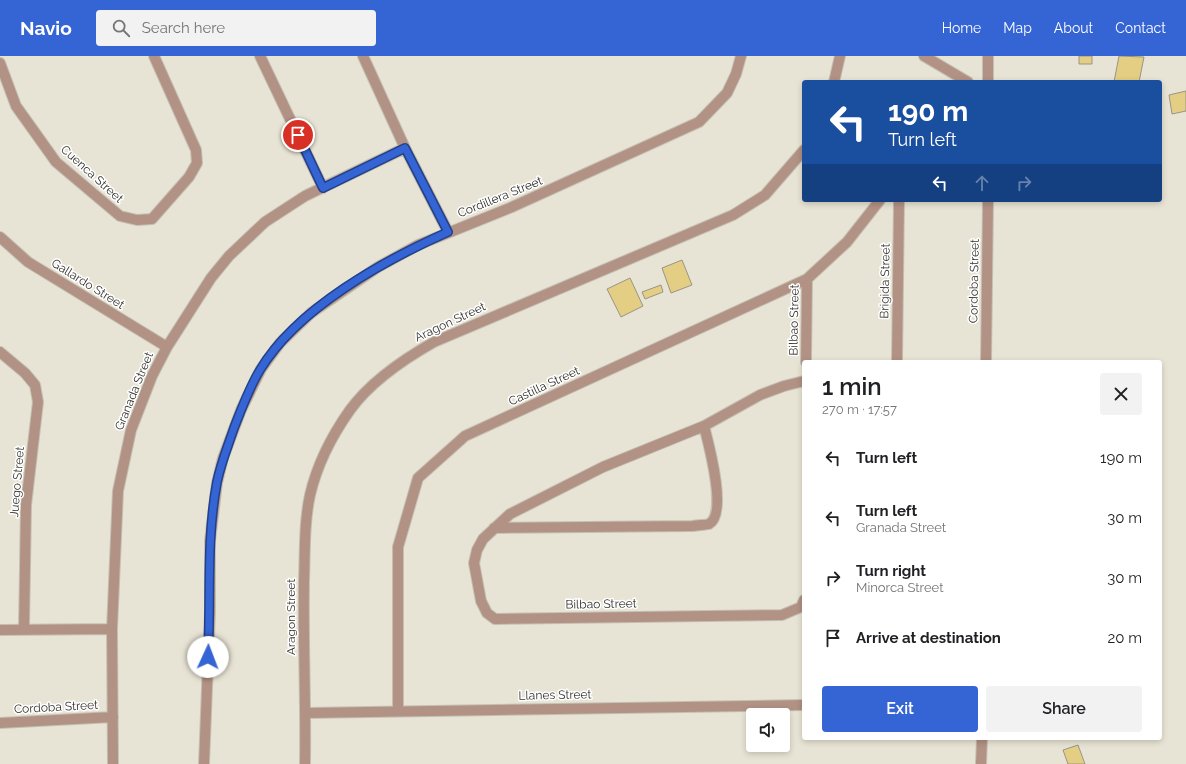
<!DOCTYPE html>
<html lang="en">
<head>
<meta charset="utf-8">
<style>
  body { margin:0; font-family:Raleway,sans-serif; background:#f2f2f2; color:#202124; height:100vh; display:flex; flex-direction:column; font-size:15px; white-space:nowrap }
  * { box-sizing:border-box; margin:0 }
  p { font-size:13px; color:#757577 }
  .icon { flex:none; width:22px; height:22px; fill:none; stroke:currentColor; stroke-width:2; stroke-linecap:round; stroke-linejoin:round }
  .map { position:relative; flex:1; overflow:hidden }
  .sheet { position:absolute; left:802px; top:304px; width:360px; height:380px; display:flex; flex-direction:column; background:#fff; border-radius:4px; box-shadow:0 2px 6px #0003 }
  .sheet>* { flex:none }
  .guide { position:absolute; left:802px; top:24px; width:360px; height:122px; border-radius:4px; box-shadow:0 2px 6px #0003; background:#1a4fa0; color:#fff; overflow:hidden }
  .controls { position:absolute; left:746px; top:652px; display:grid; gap:8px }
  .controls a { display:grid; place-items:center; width:44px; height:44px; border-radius:4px; background:#fff; box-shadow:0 2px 6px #0003; font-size:20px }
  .pin { position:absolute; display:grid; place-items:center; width:34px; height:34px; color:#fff; margin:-17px; border:2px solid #fff; border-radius:50%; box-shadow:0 1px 4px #0007 }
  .me { position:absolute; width:44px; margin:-22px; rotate:2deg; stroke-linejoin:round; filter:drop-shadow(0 0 3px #0008) }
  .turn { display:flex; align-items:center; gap:14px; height:84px; padding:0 20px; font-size:18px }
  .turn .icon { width:52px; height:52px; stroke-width:2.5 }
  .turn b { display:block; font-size:28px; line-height:34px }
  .lanes { display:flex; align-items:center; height:38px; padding:0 20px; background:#0003; justify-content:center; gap:20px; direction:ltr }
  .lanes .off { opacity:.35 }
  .round { display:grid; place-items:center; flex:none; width:42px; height:42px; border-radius:4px; background:#f2f2f2 }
  .overview { display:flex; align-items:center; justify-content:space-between; height:68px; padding:0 20px }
  h1 { font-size:24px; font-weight:600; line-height:30px }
  .action { display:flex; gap:8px; margin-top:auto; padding:8px 20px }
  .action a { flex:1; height:46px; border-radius:4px; background:#3564d4; color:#fff; font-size:16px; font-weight:600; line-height:46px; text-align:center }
  .action a+a { background:#f2f2f2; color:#202124 }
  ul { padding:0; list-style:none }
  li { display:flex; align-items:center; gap:12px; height:60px; padding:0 20px }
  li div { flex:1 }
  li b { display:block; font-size:15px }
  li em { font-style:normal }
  header { display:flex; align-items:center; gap:24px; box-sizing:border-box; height:56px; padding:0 20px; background:#3564d4; color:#fff }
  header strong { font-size:19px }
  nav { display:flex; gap:22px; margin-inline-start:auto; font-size:14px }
  .search { width:280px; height:36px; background:#f2f2f2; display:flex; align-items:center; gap:10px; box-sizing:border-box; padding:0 14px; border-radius:4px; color:#757577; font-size:15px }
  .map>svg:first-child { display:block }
  .building { fill:#e3ce83; stroke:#989587 }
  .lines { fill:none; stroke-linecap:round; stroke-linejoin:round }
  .minor-casing { stroke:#c4c0b3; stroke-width:12 }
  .minor { stroke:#b29284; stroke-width:10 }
  .route-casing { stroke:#22418a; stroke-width:10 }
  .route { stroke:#3564d4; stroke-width:7 }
  .labels { text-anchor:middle; stroke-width:3; stroke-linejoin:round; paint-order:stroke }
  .street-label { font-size:12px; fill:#33312c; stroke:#fff }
</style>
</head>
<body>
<header>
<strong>Navio</strong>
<div class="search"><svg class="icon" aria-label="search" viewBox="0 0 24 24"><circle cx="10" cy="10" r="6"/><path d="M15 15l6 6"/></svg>Search here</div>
<nav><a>Home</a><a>Map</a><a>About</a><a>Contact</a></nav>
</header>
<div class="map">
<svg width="1186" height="708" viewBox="0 0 1186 708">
  <rect width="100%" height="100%" fill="#e8e4d5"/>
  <path class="building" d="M1079 0H1092V8H1079Z
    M1119 0 1144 1 1139 26H1114Z
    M1186 35V55L1172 58 1169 39Z
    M682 204 692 229 671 237 662 212Z
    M630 222 643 250 621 261 607 233Z
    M661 229 663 236 645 243 642 236Z
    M1078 689 1085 708H1068L1063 694Z"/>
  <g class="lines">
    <defs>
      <path id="minor" d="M260 0 323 132
        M363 0 405 92 448 176
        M924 0 968 26
        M0 7 16 50 56 106 120 160 137 164 152 163 189 121 197 107 196 94 154 0
        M834 26 840 0
        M988 26V0
        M0 181 28 206 167 291
        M0 296 25 317 35 329 38 346 26 449 24 573
        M806 306 807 223
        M897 306 899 144
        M986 306 988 144
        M804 325 784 330 760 339 704 370 603 411 510 458 483 483 477 494 474 507 481 545 487 557 495 563 782 559 801 551 804 544
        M494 472 693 470C698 469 705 469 709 468 728 458 708 386 704 370
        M0 574 112 573
        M398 654V491L418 422 465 380 807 223 847 186 880 144
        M306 657 804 649
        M0 667 113 661
        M113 708 112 573 118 435 131 374 152 320 167 291 211 222 229 200 265 166 305 140 405 92
        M204 708 210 556V485L217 427 223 402 241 354 261 313 280 287 311 257 378 211 418 189 512 151 699 66 727 37 736 18 741 0
        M305 708C306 647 303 587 304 526 305 497 304 467 310 439 317 409 333 378 350 354 371 325 404 303 434 286L733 159 765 139 804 94
        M981 708 982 682"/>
    </defs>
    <use href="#minor" class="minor-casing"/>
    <use href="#minor" class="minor"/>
  </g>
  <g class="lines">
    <defs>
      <path id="route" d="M208 601C211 543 206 484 217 426 221 407 228 390 234 372 242 352 249 332 260 314 297 252 385 204 448 176L405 92 323 132 298 79"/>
    </defs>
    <use href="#route" class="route-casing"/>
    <use href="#route" class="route"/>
  </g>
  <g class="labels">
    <g class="street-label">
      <text transform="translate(92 118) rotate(42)" y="4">Cuenca Street</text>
      <text transform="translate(500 141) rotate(-22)" y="4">Cordillera Street</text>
      <text transform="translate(885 225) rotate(-89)" y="4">Brigida Street</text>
      <text transform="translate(974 225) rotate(-89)" y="4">Cordoba Street</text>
      <text transform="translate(88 228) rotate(32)" y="4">Gallardo Street</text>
      <text transform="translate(794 264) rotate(-89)" y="4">Bilbao Street</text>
      <text transform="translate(450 266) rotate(-25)" y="4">Aragon Street</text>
      <text transform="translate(544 330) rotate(-25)" y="4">Castilla Street</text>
      <text transform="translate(134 335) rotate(-68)" y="4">Granada Street</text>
      <text transform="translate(17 426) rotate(-85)" y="4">Juego Street</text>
      <text transform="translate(601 548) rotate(-1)" y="4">Bilbao Street</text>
      <text transform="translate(291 561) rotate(-90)" y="4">Aragon Street</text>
      <text transform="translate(555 639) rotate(-1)" y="4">Llanes Street</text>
      <text transform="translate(56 651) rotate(-3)" y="4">Cordoba Street</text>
    </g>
  </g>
</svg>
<div class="controls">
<a><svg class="icon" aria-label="sound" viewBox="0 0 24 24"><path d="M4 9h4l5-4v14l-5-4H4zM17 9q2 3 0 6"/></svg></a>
</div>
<div class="pin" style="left:298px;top:79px;background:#d93025"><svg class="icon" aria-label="arrive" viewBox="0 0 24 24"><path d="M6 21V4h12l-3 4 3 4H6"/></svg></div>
<svg class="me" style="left:208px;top:601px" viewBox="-20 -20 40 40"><circle r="19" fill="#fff"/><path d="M0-13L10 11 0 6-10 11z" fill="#3564d4"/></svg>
<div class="guide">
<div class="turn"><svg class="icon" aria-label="left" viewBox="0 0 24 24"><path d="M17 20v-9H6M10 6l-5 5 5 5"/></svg><div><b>190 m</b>Turn left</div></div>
<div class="lanes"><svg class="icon" aria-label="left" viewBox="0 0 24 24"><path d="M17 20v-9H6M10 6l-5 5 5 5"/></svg><svg class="icon off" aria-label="ahead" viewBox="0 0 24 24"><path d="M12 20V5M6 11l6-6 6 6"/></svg><svg class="icon off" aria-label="right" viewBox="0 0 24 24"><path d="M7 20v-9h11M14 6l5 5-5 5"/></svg></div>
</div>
<section class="sheet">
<div class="overview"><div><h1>1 min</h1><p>270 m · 17:57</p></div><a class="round"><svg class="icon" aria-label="close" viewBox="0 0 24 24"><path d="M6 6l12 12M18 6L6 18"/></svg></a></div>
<ul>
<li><svg class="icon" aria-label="left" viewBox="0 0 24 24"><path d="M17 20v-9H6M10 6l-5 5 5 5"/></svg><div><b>Turn left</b></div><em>190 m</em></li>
<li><svg class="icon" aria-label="left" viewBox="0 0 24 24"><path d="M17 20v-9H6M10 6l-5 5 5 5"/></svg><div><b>Turn left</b><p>Granada Street</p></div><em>30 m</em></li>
<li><svg class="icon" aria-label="right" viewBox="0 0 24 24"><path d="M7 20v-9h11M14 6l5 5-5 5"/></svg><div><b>Turn right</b><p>Minorca Street</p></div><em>30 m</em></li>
<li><svg class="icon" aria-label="arrive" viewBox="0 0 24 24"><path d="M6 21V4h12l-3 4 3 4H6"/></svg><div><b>Arrive at destination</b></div><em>20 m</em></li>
</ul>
<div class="action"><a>Exit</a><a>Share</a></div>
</section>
</div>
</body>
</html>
